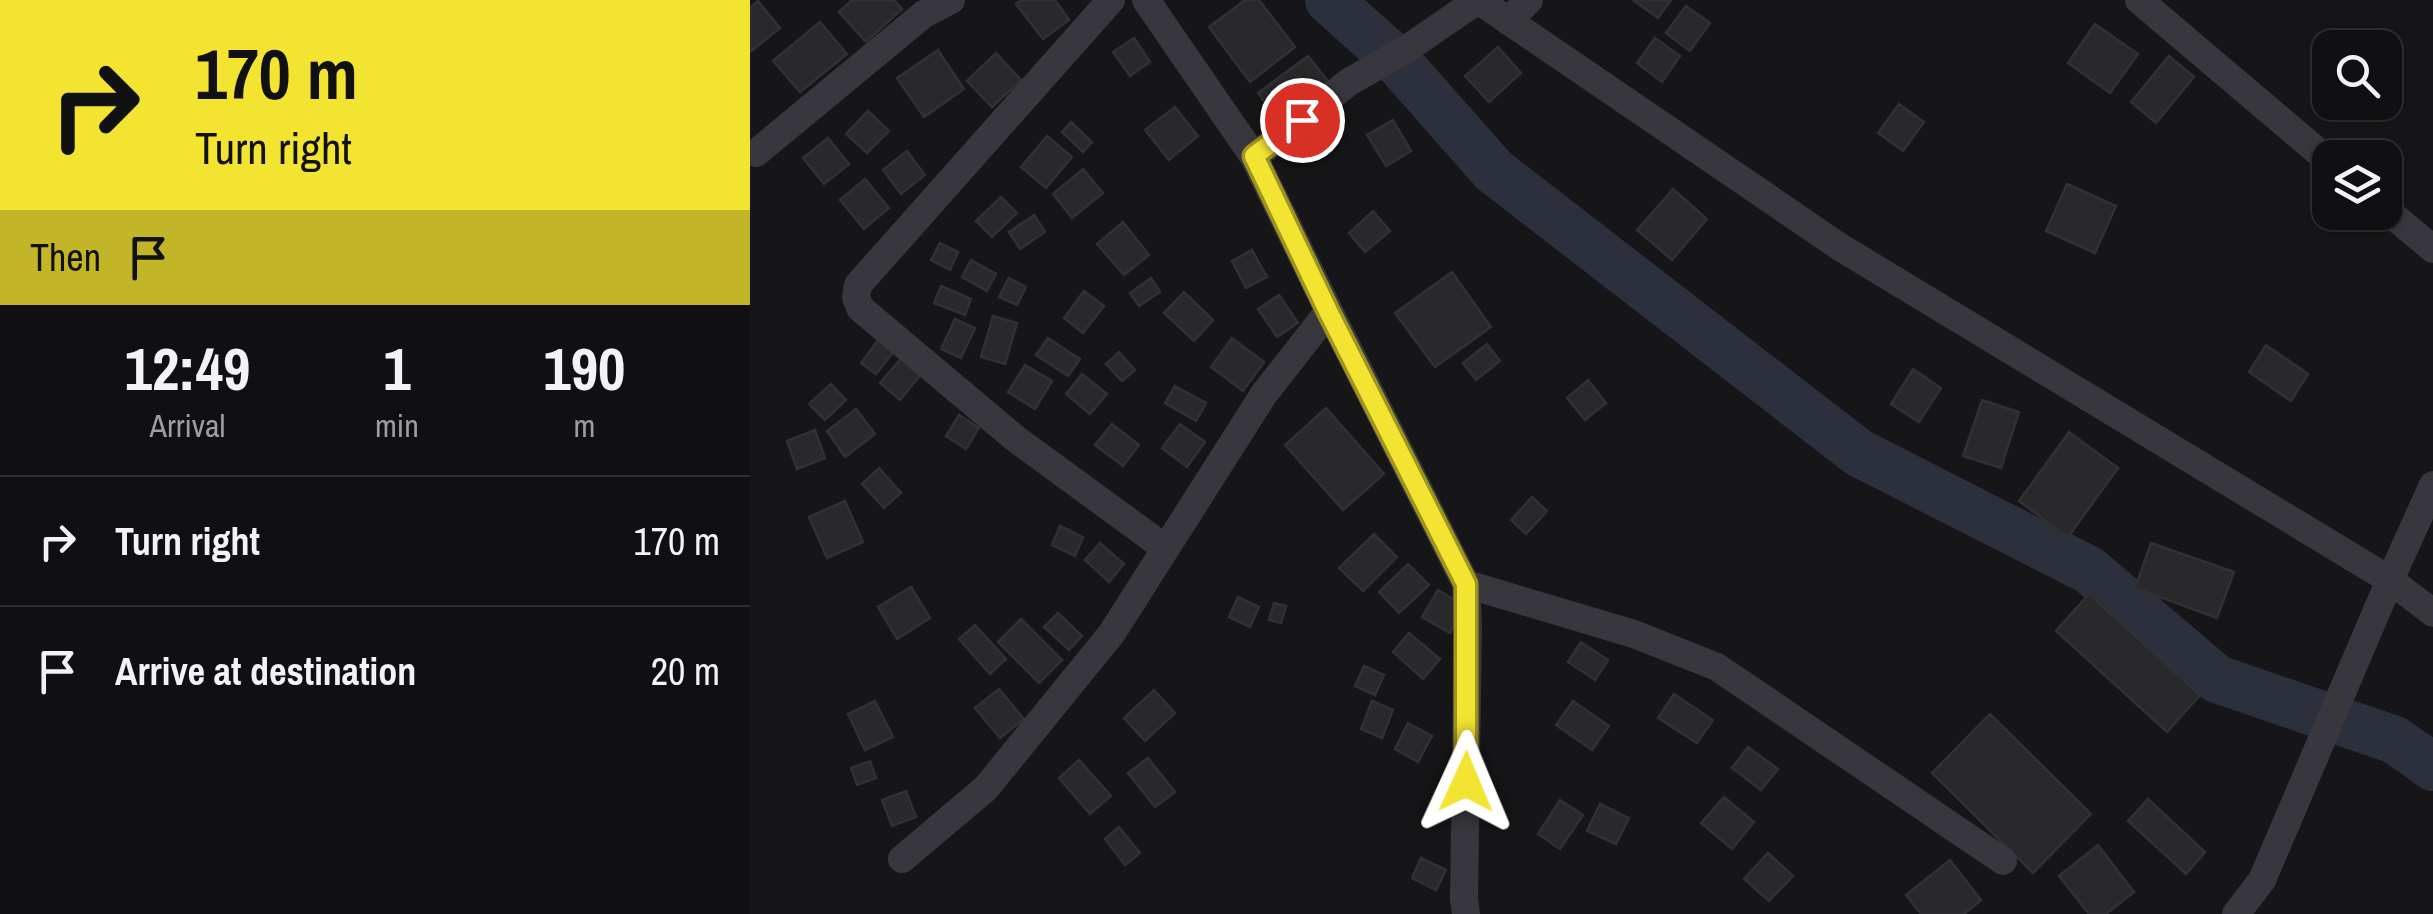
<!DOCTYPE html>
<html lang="en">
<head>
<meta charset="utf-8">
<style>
  body { margin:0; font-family:"Archivo Narrow",sans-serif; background:#19191b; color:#f1f3f6; height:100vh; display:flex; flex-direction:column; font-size:38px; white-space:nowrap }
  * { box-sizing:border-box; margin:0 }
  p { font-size:32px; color:#9c9d9f }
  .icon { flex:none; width:55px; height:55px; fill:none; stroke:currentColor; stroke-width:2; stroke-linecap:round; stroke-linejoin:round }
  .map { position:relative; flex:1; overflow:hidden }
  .details { display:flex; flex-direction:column; background:#101012; width:750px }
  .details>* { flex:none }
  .banner { background:#f3e432; color:#111; overflow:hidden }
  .fabs { position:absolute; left:1562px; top:30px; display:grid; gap:20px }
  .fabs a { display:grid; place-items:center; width:90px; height:90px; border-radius:20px; background:#101012; box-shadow:0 2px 8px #0004,0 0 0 2px #303032; font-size:50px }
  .pin { position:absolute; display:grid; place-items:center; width:85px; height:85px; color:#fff; margin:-42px; border:5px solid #fff; border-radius:50%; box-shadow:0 2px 10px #0007 }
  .me { position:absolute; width:110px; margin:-55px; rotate:1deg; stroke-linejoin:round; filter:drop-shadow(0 0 8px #0008) }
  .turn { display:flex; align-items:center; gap:35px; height:210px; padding:0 30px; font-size:45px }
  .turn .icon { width:130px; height:130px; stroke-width:2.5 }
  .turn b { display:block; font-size:70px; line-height:85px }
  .then { display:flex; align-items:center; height:95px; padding:0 30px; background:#0003; gap:20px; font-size:38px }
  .eta { display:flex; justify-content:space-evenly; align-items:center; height:170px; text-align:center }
  .eta b { font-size:60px; font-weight:700; line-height:70px }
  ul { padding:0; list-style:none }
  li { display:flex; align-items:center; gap:30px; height:130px; padding:0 30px; border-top:2px solid #303032 }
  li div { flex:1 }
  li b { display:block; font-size:38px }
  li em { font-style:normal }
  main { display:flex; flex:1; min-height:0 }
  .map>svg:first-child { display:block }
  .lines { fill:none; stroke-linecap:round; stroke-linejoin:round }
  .river { stroke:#2c303c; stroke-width:48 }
  .building { fill:#29292c; stroke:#313034; stroke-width:2.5 }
  .minor { stroke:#37373d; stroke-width:28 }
  .route-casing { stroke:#9e9420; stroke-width:25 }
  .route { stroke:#f3e432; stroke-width:18 }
</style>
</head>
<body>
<main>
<section class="details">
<div class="banner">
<div class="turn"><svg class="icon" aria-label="right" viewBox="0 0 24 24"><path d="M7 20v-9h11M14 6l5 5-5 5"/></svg><div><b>170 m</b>Turn right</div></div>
<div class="then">Then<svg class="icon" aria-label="arrive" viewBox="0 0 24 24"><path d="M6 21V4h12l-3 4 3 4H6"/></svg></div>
</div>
<div class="eta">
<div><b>12:49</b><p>Arrival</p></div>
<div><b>1</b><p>min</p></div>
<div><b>190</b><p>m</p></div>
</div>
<ul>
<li><svg class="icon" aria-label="right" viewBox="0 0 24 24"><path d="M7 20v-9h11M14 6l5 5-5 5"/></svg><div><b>Turn right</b></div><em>170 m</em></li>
<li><svg class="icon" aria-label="arrive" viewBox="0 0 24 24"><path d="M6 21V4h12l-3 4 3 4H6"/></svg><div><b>Arrive at destination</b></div><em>20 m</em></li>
</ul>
</section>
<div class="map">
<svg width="1683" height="914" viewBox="0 0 1683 914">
  <rect width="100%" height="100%" fill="#161618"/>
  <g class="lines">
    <path class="river" d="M579 0 646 60 744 171 1109 453 1339 570 1467 679 1645 740 1683 767"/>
  </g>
  <path class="building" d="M102 0H144L152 9 116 42 89 12Z
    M272 0H305L319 20 293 39 266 4Z
    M495 0H509L545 47 500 82 459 27Z
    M883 0H921L908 18Z
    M8 1 30 28 0 52V8Z
    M936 6 960 23 940 51 916 33Z
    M70 22 97 54 50 92 23 61Z
    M1345 24 1388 54 1360 93 1318 63Z
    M384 38 400 62 380 76 363 52Z
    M905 38 930 56 912 82 887 63Z
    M748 47 771 73 739 102 715 76Z
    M188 50 214 89 174 117 147 78Z
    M246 53 271 80 242 107 217 81Z
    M558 56 580 84 530 122 508 93Z
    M1419 56 1444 77 1406 123 1381 102Z
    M1149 104 1174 122 1153 151 1128 133Z
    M425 107 448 136 419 160 395 130Z
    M118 111 139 131 117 153 96 134Z
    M643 120 661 151 636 166 617 135Z
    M321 122 342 142 333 152 312 132Z
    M297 136 322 157 296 188 271 167Z
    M78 138 99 164 74 184 53 158Z
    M157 151 175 175 151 194 133 170Z
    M333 169 353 193 322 218 303 194Z
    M115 179 139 208 114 229 90 200Z
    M1317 184 1366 206 1345 253 1296 231Z
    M923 189 957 219 922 260 887 230Z
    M251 197 267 213 242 237 226 221Z
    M623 211 640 231 615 252 599 233Z
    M284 215 295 232 270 249 259 232Z
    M373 222 399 255 374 275 347 244Z
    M190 243 208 252 200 270 181 260Z
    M502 250 517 277 496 288 482 261Z
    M221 260 246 274 237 291 212 277Z
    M702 272 741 327 685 367 645 313Z
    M259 278 276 287 267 305 249 297Z
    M401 278 410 292 389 306 380 293Z
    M191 286 221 299 215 315 184 303Z
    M334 291 354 306 333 333 314 318Z
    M434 292 463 320 444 341 414 313Z
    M529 295 548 323 527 337 508 309Z
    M243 316 267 323 255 364 231 357Z
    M205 319 225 328 211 358 191 349Z
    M298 338 330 359 318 376 286 355Z
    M482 338 514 362 493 391 461 367Z
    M129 339 144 351 126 374 111 363Z
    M737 344 750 361 726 380 713 363Z
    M1516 345 1558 374 1541 401 1499 372Z
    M369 352 385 370 372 381 356 364Z
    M155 354 174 371 150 400 130 383Z
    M275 365 302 381 285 409 258 392Z
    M1163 369 1191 388 1169 422 1141 404Z
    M332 374 357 394 340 414 316 394Z
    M838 380 856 403 835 420 817 398Z
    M81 384 96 400 75 420 59 404Z
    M425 386 456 403 446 421 415 403Z
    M1232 400 1269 412 1251 468 1213 456Z
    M576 408 634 474 593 510 535 445Z
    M106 409 125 434 95 457 77 431Z
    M209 415 229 428 216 449 196 436Z
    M362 424 389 445 373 466 345 445Z
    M430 424 455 442 437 467 412 448Z
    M65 430 75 458 47 469 37 441Z
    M1319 432 1368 468 1318 537 1269 501Z
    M129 468 151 493 134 508 112 484Z
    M782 497 797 511 776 534 761 520Z
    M95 501 113 542 77 558 59 517Z
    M310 526 333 537 325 556 302 545Z
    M624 534 647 557 613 591 589 568Z
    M350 543 374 564 359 582 335 560Z
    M1401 543 1484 572 1467 618 1385 588Z
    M658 564 679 585 649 613 629 592Z
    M161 587 180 618 147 639 128 607Z
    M688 590 715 606 700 633 672 617Z
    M1339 594 1450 695 1417 732 1306 631Z
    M488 597 509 607 500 627 479 617Z
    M524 603 536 606 531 623 519 620Z
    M308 613 332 636 319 650 294 627Z
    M271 619 312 660 289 683 248 642Z
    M225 625 256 659 240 674 209 639Z
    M659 633 690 659 673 679 643 652Z
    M831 642 858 660 845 680 818 662Z
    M614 666 634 675 625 695 605 686Z
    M249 689 274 719 250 738 225 708Z
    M404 690 425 713 395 741 374 718Z
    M924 694 963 720 947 743 908 718Z
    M125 701 143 737 115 750 98 714Z
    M622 701 643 710 632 738 611 729Z
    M823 701 859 726 842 750 806 725Z
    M1240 714 1341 814 1283 873 1182 773Z
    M658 723 682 736 668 762 645 749Z
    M998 747 1028 769 1011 790 982 768Z
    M398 758 425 792 405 807 378 773Z
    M329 760 361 796 340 814 309 778Z
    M120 761 126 778 107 785 101 768Z
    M156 791 166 817 142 826 132 800Z
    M974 797 1004 822 982 849 951 823Z
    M1398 799 1455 852 1436 874 1378 821Z
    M810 800 833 815 810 849 788 834Z
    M850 804 879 818 866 844 837 831Z
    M369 827 390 853 375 865 355 839Z
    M1348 845 1384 892 1356 914H1339L1309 876Z
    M1018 853 1043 876 1019 901 994 879Z
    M671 858 696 870 686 890 662 878Z
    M1200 860 1231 900 1214 914H1171L1156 895Z"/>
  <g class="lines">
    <path class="minor" d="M361 0 108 285 106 297 110 308 266 439 415 548
      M396 0 504 157 579 311 716 584 718 626 714 899 716 914
      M728 0 1090 247 1640 580 1683 613
      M1389 0 1580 162
      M758 21 779 0
      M6 153 174 14 201 0
      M504 157 599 82 655 50 728 0
      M1635 209 1683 249
      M716 584 884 634 967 667 1253 861
      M152 859 236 788 362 633 514 394 579 311
      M1486 914 1512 880 1640 580 1683 485"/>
  </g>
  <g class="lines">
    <defs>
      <path id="route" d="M552 120 504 156 578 311 716 584V782"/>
    </defs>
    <use href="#route" class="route-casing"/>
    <use href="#route" class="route"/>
  </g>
</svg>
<div class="fabs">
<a><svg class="icon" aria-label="search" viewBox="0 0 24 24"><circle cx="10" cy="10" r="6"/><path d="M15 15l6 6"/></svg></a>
<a><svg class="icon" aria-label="layers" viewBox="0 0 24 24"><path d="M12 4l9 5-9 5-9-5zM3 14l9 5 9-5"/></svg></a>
</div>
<div class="pin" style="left:552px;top:120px;background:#d93025"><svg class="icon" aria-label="arrive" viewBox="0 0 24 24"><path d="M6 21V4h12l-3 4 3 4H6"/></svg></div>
<svg class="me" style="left:716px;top:782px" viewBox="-20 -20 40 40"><path d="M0-17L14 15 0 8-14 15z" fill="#f3e432" stroke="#fff" stroke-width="4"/></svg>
</div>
</main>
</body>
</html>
